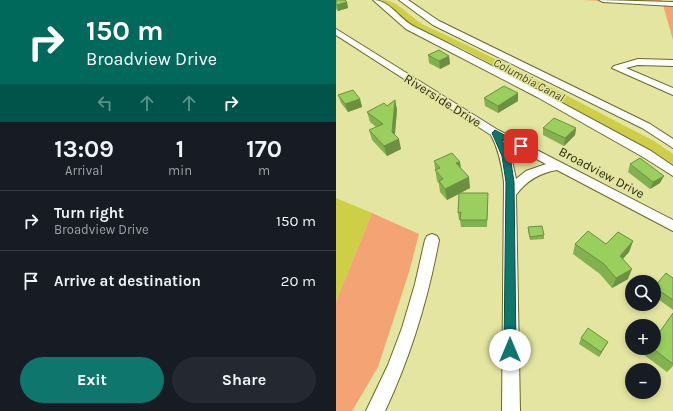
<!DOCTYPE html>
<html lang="en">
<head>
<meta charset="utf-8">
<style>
  body { margin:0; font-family:Karla,sans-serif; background:#242831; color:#f1f3f6; height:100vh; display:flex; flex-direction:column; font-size:15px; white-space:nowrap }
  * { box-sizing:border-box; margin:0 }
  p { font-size:13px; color:#9ea1a6 }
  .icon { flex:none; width:22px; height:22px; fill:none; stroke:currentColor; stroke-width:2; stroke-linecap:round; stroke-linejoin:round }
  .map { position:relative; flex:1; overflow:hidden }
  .details { display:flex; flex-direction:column; background:#171b24; width:336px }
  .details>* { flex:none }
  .guide { background:#00695c; color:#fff; overflow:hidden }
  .tools { position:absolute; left:289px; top:275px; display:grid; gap:8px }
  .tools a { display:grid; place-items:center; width:36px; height:36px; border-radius:50%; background:#171b24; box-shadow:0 2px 6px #0003; font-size:20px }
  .pin { position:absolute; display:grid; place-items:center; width:34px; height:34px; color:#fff; margin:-17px; border-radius:8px; box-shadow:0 2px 6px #0006 }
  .me { position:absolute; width:44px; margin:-22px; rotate:0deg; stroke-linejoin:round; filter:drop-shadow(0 0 3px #0008) }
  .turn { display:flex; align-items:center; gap:14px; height:84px; padding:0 20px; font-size:18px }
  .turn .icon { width:52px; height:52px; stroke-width:2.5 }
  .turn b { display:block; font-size:28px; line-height:34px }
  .lanes { display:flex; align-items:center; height:38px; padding:0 20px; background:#0003; justify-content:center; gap:20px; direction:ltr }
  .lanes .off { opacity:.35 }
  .eta { display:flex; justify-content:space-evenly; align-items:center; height:68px; text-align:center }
  .eta b { font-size:24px; font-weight:700; line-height:28px }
  .cta { display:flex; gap:8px; margin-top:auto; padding:8px 20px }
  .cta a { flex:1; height:46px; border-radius:24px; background:#0f766e; color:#fff; font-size:16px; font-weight:700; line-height:46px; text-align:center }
  .cta a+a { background:#242831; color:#f1f3f6 }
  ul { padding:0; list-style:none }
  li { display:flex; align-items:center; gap:12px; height:60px; padding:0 20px; border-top:1px solid #363941 }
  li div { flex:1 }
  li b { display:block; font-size:15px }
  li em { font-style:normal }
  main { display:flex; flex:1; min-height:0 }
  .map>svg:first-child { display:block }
  .green { fill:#f4a375 }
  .water { fill:#cecf47 }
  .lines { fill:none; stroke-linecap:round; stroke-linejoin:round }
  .canal { fill:#cecf47; fill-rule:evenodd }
  .minor-casing { stroke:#696a28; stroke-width:2 }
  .minor { fill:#fff; fill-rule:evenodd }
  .wall { fill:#84b150 }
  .shaded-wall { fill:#6c9041 }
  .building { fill:#9ace5d; stroke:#6c9041 }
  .route { fill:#0f766e; stroke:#0a4d48 }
  .labels { text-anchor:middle; stroke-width:3; stroke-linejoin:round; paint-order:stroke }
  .far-water-label { font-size:12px; font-style:italic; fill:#4b4b16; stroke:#e3e5a1 }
  .street-label { font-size:13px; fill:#2b2b10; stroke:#e3e5a1 }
</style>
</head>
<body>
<main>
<section class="details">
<div class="guide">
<div class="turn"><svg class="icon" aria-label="right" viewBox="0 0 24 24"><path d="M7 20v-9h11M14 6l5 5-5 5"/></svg><div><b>150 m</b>Broadview Drive</div></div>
<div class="lanes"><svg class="icon off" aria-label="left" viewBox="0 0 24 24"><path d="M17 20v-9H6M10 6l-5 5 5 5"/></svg><svg class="icon off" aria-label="ahead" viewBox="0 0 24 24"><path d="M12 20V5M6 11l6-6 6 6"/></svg><svg class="icon off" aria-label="ahead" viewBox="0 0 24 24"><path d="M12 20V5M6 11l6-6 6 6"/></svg><svg class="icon" aria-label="right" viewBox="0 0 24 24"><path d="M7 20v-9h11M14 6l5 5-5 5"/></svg></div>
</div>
<div class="eta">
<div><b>13:09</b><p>Arrival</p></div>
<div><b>1</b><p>min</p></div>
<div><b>170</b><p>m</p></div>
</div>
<ul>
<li><svg class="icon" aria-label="right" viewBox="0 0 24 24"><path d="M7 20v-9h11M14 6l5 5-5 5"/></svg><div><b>Turn right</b><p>Broadview Drive</p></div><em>150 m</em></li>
<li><svg class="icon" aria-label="arrive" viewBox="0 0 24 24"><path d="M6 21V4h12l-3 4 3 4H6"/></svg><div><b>Arrive at destination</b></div><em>20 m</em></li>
</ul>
<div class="cta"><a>Exit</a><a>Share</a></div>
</section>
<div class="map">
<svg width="337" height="411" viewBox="0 0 337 411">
  <rect width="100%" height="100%" fill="#e3e5a1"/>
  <path class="green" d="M248 0H326L327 5 337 6V40L327 5Z
    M36 213 83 234 73 272 42 367 16 411H0V301Z"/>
  <path class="water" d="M0 198 36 213 0 301Z"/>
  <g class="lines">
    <path class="canal" d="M46 0C63 0 75 19 90 26 167 61 242 102 318 141L337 154V164L310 147 129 50 76 26Z"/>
    <defs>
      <path id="minor" d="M37 0C54 0 64 20 79 27 159 66 237 109 315 151L337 166V176L307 157 201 97 70 29Z
        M63 0H72L103 21 314 124 337 139V148L306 128 97 25Z
        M263 0 337 2V6L267 2Z
        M0 29 162 130 337 220V231L221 170C204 173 191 180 180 195L184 411H166L168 182C166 166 163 150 155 135L0 35ZM170 143 210 164 190 171 180 179 175 156Z
        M302 59 337 60V66L302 65 290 68 337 88V95L276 68 278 66Z
        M96 234 101 236 103 240C92 299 75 356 49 411H30L52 365 66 328 79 284 89 240 91 236Z"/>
    </defs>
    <use href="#minor" class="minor-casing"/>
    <use href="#minor" class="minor"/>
  </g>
  <path class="wall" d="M0 0 11 2 12 8 2 11 0 9Z
    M92 55 113 56 114 64 104 69 93 63Z
    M2 95 24 99 26 107 12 112 5 103Z
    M148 98 182 101 162 113 149 106Z
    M59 100 61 110 59 135 65 149 51 156 36 140 33 130 40 127 34 122 31 112 51 106Z
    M207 128H240L239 135 228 146 207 135Z
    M98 161 124 162 125 168 134 188 124 193 152 201 151 227H125L124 220H123L122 213 123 194 111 200 104 192 103 184 101 181Z
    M294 164 324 183 314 189 292 172Z
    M192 227 208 235V239L194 240 192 231Z
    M297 241 293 252 287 259 292 279 276 288 264 274 237 254 239 244H270Z
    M330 273 337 278V310L318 296V288Z
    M337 313V366L331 372 308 355 312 348H318Z
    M245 338 272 342 263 357 243 344Z"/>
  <path class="shaded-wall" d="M11 2 12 8 2 11 1 5Z
    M113 56 114 64 104 69 103 61Z
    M182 93V101L162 113V106Z
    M24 99 26 107 12 112 9 104Z
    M59 100 61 110 58 141 63 139 65 149 51 156 48 146 56 132Z
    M240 128 239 135 228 146 229 138Z
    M124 162 125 173 120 163Z
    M328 176 324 183 314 189 317 182Z
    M133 177 134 188 111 200 109 189Z
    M297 241 293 252 280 266 284 256Z
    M296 269 292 279 276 288 280 278Z
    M272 342 263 357 265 352Z"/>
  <path class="building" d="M0 0H9L11 2 1 5 0 4Z
    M103 50 113 56 103 61 92 55Z
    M168 86 182 93 162 106 148 98Z
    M17 90 24 99 9 104 2 95Z
    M59 100 56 132 63 139 48 146 33 130 47 124 31 112 48 103 51 106Z
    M218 118 240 128 229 138 207 128Z
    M116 153 124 162 120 163 133 177 109 189 103 181 107 179 99 170 104 168 98 161Z
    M304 158 328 176 317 182 294 164Z
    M123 193H152L151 220H124L125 212 122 213Z
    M206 226 208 235 194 237 192 227Z
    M252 231 270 244 282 232 297 241 284 256 296 269 280 278 268 264 239 244Z
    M330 273 337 278V300L318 287Z
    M337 313V364L316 348H318V340Z
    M252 328 272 342 265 352 245 338Z"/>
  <path class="route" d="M159 130 189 146 185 149 182 148 166 140 174 156 178 182 180 350 179 354 174 356 170 354 168 350 170 182 166 156 156 133Z"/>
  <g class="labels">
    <g class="far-water-label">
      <text transform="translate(193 80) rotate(28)" y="4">Columbia Canal</text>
    </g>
    <g class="street-label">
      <text transform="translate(107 100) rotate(32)" y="5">Riverside Drive</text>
      <text transform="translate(266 172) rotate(28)" y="5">Broadview Drive</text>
    </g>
  </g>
</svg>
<div class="tools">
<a><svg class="icon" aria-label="search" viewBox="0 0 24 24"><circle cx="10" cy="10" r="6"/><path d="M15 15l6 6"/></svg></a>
<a>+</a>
<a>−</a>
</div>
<div class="pin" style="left:185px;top:146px;background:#d93025"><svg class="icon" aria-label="arrive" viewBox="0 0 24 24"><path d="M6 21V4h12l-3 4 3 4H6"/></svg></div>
<svg class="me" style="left:174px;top:350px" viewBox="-20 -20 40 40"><circle r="19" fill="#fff"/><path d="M0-13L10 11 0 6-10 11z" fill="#0f766e"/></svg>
</div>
</main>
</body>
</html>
